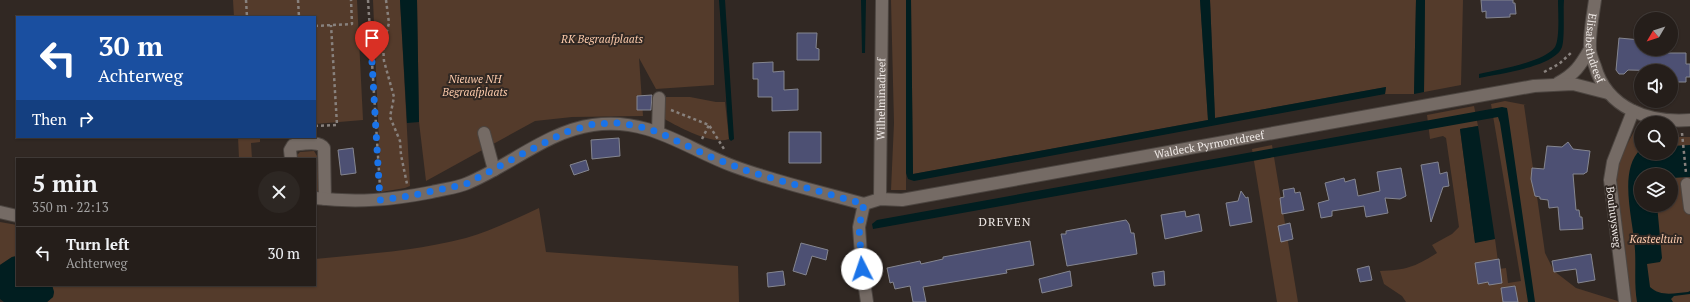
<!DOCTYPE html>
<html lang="en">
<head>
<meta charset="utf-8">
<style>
  body { margin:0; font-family:"PT Serif",serif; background:#2d2723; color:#f1f3f6; height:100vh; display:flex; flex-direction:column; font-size:15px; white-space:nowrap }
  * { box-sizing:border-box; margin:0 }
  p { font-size:13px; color:#a3a2a2 }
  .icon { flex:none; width:22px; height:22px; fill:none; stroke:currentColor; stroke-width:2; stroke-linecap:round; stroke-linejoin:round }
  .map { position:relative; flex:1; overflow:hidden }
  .details { position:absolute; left:16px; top:158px; width:300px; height:128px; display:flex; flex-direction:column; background:#251e1a; border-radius:0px; box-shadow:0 1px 3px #0004,0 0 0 1px #423c39 }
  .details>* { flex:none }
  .top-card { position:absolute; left:16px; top:16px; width:300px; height:122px; border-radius:0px; box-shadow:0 1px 3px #0004,0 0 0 1px #423c39; background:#1a4fa0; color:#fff; overflow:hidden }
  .needle { width:26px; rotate:231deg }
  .buttons { position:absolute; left:1634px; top:12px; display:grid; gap:8px }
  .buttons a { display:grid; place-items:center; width:44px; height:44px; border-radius:50%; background:#251e1a; box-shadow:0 1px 3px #0004,0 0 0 1px #423c39; font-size:20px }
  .pin { position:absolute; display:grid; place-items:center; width:34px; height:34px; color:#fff; margin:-41px -17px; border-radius:50% 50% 50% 0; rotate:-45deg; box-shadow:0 0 4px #0007 }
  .pin .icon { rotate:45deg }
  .me { position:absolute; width:44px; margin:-22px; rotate:356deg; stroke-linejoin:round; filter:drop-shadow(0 0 3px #0008) }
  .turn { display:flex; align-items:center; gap:14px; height:84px; padding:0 16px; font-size:18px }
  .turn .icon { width:52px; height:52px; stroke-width:2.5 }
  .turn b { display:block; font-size:28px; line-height:34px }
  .then { display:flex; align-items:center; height:38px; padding:0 16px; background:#0003; gap:8px; font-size:15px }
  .round { display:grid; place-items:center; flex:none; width:42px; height:42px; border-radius:21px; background:#2d2723 }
  .summary { display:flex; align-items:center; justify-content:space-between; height:68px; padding:0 16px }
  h1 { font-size:24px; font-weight:600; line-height:30px }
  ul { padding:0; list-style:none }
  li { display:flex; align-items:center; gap:12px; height:52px; padding:0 16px; border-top:1px solid #423c39 }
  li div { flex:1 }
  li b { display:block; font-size:15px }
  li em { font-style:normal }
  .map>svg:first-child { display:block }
  .green { fill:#543b2b; fill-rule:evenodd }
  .water { fill:#011e20 }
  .building { fill:#4d5073; stroke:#858690 }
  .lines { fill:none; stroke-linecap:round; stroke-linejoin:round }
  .minor-casing { stroke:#4c4540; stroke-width:14 }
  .path { stroke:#88817d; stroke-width:2.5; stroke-dasharray:3 3; stroke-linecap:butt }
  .minor { stroke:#756b65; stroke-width:12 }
  .route { stroke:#1a73e8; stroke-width:7; stroke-dasharray:0 12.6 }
  .labels { text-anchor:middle; stroke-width:4; stroke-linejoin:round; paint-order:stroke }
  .park-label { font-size:11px; font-style:italic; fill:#fccaab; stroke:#312823 }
  .street-label { font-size:11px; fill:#efe9e6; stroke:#312823 }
  .neighbourhood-label { font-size:12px; letter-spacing:1px; fill:#efe9e6; stroke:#312823 }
</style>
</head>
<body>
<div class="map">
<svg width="1690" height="302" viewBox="0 0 1690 302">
  <rect width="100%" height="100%" fill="#312823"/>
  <path class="green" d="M233 0H357L363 120 315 124V17H234Z
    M373 0H400L410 186 405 188 381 192Z
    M417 0H714V85L656 89 639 58 643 116 572 117 535 121 426 181 419 122Z
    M891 0H906V190H891L894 123Z
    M911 0H1200L1208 120 913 174Z
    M1210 0H1416L1414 94H1385L1386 87 1215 118Z
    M1425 0H1463L1461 85 1424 92Z
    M664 97H690L716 102H725L729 139C712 145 681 128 666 120L664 118Z
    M1505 101 1526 105H1524L1545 253 1554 271 1576 288 1621 302H1406L1402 296 1384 284 1380 271C1406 270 1415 267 1437 253L1432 245 1452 234 1459 227 1446 138 1443 136 1430 139 1427 115 1474 106 1478 126 1460 129 1475 242 1495 239 1499 269 1506 268 1508 283 1521 281 1491 104Z
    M1648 122 1641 123V153H1671V134L1679 135V137H1690V302H1630L1615 180C1620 156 1627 144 1639 123ZM1641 175H1671V205H1641Z
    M238 137H260V142L251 143 252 159H239Z
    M1272 145 1298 302H1277L1252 149Z
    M314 151 317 156 319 190 315 193V159H298L297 155 300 152Z
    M539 208 546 252 738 266 739 302H47L53 297 54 292 52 285H315V259C365 254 417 251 466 238 491 231 515 219 539 208Z
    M0 222 17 225V256L12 257 0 265Z"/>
  <path class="water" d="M400 0H417L419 122 407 123Z
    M719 0H725L734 139 731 141 729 139Z
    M861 0H866L865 53H862Z
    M906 0H911L913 174 1208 120 1200 0H1210L1215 118 1386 87 1385 94 914 181 908 179 906 173Z
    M1416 0H1425L1424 92 1414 94Z
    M1558 0H1564C1563 11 1565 37 1562 47 1555 67 1498 74 1479 78V74C1497 70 1545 62 1555 47 1560 38 1558 11 1558 0Z
    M1502 107 1507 108 1508 114 1535 302H1528L1500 123 1498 117 873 229 872 224 877 220Z
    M1478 126 1495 239 1475 243 1460 129Z
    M1690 145V177L1671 178V175H1664L1660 171 1643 173 1640 178 1641 205H1657L1662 258 1660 262 1647 264 1650 287C1661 297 1674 293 1688 292L1690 291V294L1674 296 1671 299 1673 302H1637C1634 285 1636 267 1635 250 1634 223 1617 170 1641 149V153H1671V146Z
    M17 256V285H52L54 292 53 297 47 302H4L0 299V265L12 257Z"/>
  <path class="building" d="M1481 0H1513V3H1515L1516 14H1510V17L1486 18V11L1482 12Z
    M797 33H817L816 48 819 49V60H797Z
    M1619 38 1641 40V49H1658V50L1668 51V53H1686V64H1690V77H1686V82H1671V71L1628 70 1624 74H1619L1616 70Z
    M773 62V72L784 71V90L798 89V110L772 111V97H758V79H753V63Z
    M652 95 651 110H637V96Z
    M789 132H821V163H789Z
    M619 138 620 156 592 159 591 140Z
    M1568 142 1573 149 1590 151 1587 172 1585 173 1584 174H1573L1576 210H1579L1580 217H1582L1583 229 1560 230 1558 207 1549 208 1548 200 1540 199V197L1535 196 1531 179 1532 168 1544 169 1547 146 1562 147Z
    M353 148 356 173 341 175 338 150Z
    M586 160 589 170 574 175 570 165Z
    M1438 162 1440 174 1447 172 1449 186 1443 187 1431 222 1421 165Z
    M1401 168 1406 196 1400 199 1385 198 1388 213 1366 217 1364 206 1332 211V216L1321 218 1318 203 1329 200 1325 183 1344 178 1345 182 1355 179 1358 196 1380 191 1377 172Z
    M1294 188 1295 193 1300 192 1304 210 1282 214 1280 198 1284 197 1283 190Z
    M1241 191 1246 198 1248 197 1252 222 1230 226 1226 203 1238 201Z
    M1185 211 1186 217 1199 214 1202 231 1165 239 1161 215Z
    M1126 220 1129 224 1131 233H1134L1137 254 1067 266 1061 234H1066V231Z
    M1290 223 1293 239 1281 242 1278 226Z
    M1030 241 1034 265 1006 270 1007 273 923 287 926 302H913L910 286 895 289 893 282 890 283 887 268 920 261 921 264 943 259V257Z
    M801 243 828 250 826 260 812 256 806 275 793 271Z
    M1591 254 1595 280 1578 283 1576 269 1554 272 1552 261Z
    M1499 259 1502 283 1489 285 1488 282 1478 284 1475 263Z
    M1369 266 1372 280 1360 282 1357 269Z
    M783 271 785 285 768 287 767 273Z
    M1070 271 1072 286 1042 293 1039 279Z
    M1164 271 1165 285 1154 286 1152 273Z
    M1515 286 1518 302H1503L1501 288Z"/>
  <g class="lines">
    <defs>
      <g id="minor">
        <path id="s1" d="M1595 0C1593 15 1589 34 1590 49 1590 54 1593 61 1595 66 1607 109 1649 123 1690 120"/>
        <path d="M1558 83C1575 74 1580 66 1590 49"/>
        <path d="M658 132 659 98"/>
        <path d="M484 133 494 170"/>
        <path d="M291 159 290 150 293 145C302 144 319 140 324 148L325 199"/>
        <path d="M1687 184 1690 208"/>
        <path id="s2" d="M315 198C357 203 391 200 432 192 444 189 457 188 468 183 509 166 548 131 593 125 649 117 685 148 733 166 776 182 821 192 864 204L880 199 902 200 1534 86 1573 84 1608 93"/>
        <path id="s3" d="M880 199 882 0"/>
        <path d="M864 204 859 227 862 269 867 302"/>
        <path d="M0 212 17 216"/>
        <path d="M1625 302 1610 180 1613 162 1633 111"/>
      </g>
    </defs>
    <use href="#minor" class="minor-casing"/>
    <path class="path" d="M246 0 247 17
      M298 0 299 17
      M368 0 380 187
      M386 0 389 23 383 46 384 61 394 97 390 117 400 141 401 155 407 184
      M315 26 352 24 351 0
      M1544 72 1559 64 1572 52
      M671 110 709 125 724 149
      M315 126 337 125 331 25
      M1682 133 1686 173
      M702 139 709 125"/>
    <use href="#minor" class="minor"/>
  </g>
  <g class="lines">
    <path class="route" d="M372 62 380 200 409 196 466 184 524 153 566 132 594 124 618 123 638 126 658 132 711 157 750 172 864 204 859 227 862 269"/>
  </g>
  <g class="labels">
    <g class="park-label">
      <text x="602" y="43">RK Begraafplaats</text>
      <text x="475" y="83">Nieuwe NH<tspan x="475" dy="13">Begraafplaats</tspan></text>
      <text x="1656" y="243">Kasteeltuin</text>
    </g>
    <g class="street-label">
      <text dy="4" stroke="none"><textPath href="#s1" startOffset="49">Elisabethdreef</textPath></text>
      <text dy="4" stroke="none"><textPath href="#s3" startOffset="100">Wilhelminadreef</textPath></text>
      <text dy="4" stroke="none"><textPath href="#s2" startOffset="929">Waldeck Pyrmontdreef</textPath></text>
      <text transform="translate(1614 217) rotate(83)" y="4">Bouhuysweg</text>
    </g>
    <g class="neighbourhood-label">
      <text x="1005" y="226">DREVEN</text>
    </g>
  </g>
</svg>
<div class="buttons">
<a><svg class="needle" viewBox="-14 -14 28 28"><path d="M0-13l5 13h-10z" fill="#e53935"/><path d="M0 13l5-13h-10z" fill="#a3a2a2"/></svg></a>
<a><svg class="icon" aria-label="sound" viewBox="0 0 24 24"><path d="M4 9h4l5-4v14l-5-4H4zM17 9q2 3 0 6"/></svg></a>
<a><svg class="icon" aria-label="search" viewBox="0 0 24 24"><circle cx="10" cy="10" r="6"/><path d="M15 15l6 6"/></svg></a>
<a><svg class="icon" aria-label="layers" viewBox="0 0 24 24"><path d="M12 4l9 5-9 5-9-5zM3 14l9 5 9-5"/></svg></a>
</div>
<div class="pin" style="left:372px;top:62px;background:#d93025"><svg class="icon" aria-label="arrive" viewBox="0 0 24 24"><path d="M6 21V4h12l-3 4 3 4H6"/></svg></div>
<svg class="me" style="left:862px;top:269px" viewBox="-20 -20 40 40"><circle r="19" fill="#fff"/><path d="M0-13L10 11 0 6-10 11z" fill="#1a73e8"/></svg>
<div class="top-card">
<div class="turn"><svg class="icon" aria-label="left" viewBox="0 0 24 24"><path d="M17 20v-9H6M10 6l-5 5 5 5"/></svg><div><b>30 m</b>Achterweg</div></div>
<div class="then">Then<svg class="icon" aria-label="right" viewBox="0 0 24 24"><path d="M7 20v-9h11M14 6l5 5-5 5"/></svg></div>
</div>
<section class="details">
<div class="summary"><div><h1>5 min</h1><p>350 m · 22:13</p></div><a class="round"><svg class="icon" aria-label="close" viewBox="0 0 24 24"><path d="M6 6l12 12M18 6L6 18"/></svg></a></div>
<ul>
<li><svg class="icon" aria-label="left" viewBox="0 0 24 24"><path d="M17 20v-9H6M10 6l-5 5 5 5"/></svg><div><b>Turn left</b><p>Achterweg</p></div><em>30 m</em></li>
</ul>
</section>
</div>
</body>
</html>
